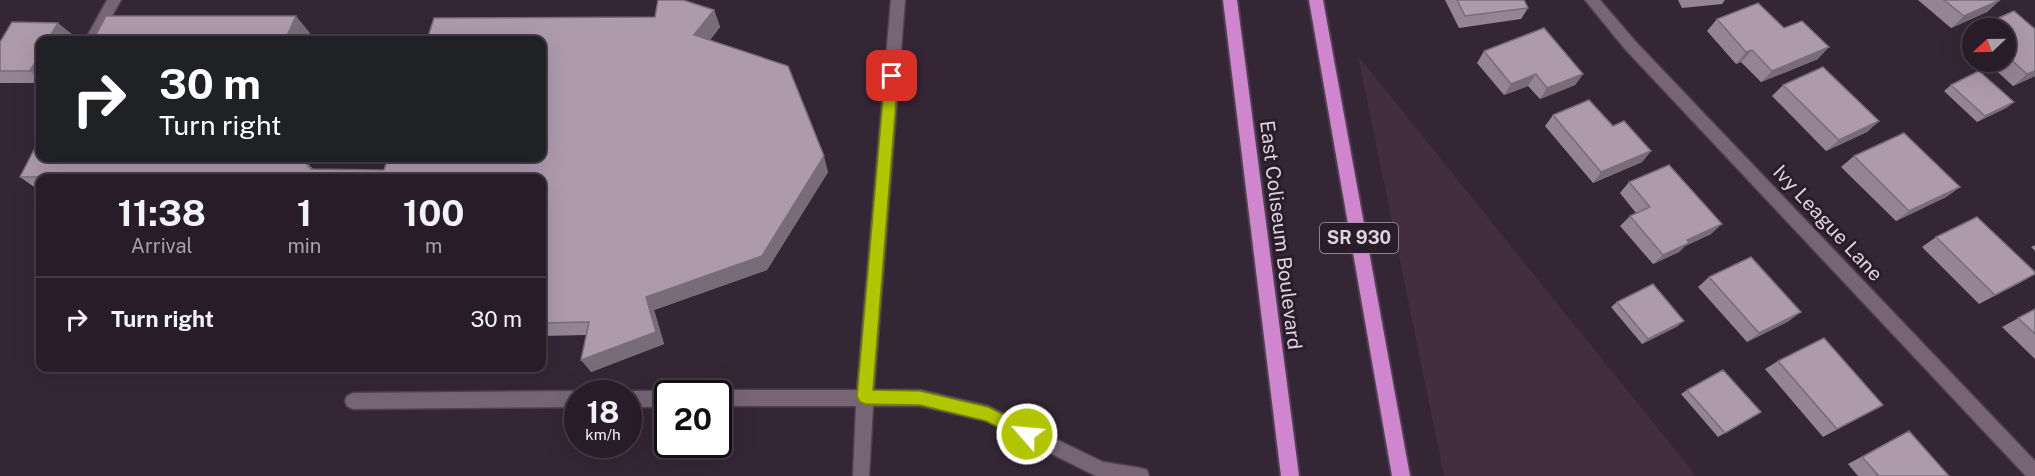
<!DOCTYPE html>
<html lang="en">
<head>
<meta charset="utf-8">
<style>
  body { margin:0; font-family:"Public Sans",sans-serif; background:#342934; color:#f1f3f6; height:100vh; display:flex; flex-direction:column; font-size:22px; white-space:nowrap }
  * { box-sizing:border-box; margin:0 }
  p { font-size:20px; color:#a5a1a8 }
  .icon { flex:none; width:33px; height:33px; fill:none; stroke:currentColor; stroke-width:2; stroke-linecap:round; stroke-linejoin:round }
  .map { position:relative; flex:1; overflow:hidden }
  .side { position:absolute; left:36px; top:174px; width:510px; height:198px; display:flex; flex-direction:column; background:#281c28; border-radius:12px; box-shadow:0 6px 24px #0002,0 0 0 2px #443a45 }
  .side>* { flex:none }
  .top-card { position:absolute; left:36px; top:36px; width:510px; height:126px; border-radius:12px; box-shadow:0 6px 24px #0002,0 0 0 2px #443a45; background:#202124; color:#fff; overflow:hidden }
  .needle { width:39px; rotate:248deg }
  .fabs { position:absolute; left:1962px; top:18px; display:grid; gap:12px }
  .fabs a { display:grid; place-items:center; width:54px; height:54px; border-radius:50%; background:#281c28; box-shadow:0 6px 24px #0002,0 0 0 2px #443a45; font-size:30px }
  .speed { position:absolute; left:564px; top:380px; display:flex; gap:12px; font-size:30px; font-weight:700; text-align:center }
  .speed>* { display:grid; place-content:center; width:78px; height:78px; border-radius:50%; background:#281c28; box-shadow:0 6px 24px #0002,0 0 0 2px #443a45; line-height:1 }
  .speed small { font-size:15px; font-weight:400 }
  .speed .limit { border:3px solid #111; border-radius:9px; background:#fff; color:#111 }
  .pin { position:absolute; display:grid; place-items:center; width:51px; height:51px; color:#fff; margin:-26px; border-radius:12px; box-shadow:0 3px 9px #0006 }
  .me { position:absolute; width:66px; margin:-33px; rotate:297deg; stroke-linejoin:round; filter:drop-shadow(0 0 4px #0008) }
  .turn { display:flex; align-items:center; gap:21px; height:126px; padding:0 24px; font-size:27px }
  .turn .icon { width:78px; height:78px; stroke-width:2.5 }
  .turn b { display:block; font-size:42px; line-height:51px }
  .eta { display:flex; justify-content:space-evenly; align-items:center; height:102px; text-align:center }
  .eta b { font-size:36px; font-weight:700; line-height:42px }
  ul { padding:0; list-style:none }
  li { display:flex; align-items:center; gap:18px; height:84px; padding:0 24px; border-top:2px solid #443a45 }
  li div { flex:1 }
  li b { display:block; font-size:22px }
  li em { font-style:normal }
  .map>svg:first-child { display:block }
  .built { fill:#422d41 }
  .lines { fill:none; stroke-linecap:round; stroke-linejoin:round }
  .service-casing { stroke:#4f414f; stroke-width:3 }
  .minor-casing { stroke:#4f414f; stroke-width:3 }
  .trunk-casing { stroke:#4f414f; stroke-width:4 }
  .service { fill:#776577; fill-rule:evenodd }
  .minor { fill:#776577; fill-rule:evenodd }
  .trunk { fill:#cf86cf; fill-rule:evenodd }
  .wall { fill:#958495 }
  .shaded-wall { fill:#796c79 }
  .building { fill:#ad9aad; stroke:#796c79; stroke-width:1.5 }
  .route { fill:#b1c500; stroke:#738000; stroke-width:1.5 }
  .labels { text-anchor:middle; stroke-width:6; stroke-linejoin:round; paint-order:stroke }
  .shield { fill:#2b1c2b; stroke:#a89da8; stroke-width:1.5 }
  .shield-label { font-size:18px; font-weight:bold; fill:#ded4de }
  .street-label { font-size:20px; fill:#ded4de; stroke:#2b1c2b }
</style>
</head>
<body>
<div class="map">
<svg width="2035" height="476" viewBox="0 0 2035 476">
  <rect width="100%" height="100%" fill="#352635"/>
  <path class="built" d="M1358 56 1696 476H1444Z"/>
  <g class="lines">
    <defs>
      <path id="service" d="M107 0H121L98 40H85Z
        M891 0H905L874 390H920L988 406 1103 462 1141 468 1147 470 1149 476H1096L986 421 920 406H873L869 476H853L856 406H718V393H712L718 390H857Z
        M578 391 582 393H578V407L353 409 347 406 345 401 347 396 353 393Z
        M628 391H668L672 393H668V407H628V393H624Z"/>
      <path id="minor" d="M1585 0H1600L1635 41 2035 461V476H2026L1625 49Z"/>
      <path id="trunk" d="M1223 0H1237L1299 476H1281Z
        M1309 0H1323L1410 476H1392Z"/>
    </defs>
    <use href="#service" class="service-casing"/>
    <use href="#minor" class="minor-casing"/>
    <use href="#trunk" class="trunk-casing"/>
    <use href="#service" class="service"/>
    <use href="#minor" class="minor"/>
    <use href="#trunk" class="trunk"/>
  </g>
  <path class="wall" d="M1445 0H1524L1528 8 1521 19 1459 28Z
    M1678 0H1725L1722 4 1682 8Z
    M1918 0H2000L1987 12 1951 28Z
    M714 10 720 27 710 40 828 172 767 270 654 310 664 344 591 372 586 335 542 336V178H40V191L20 177 40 158H303L313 169 384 170 655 17Z
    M1717 19 1784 28 1818 59 1761 82 1741 62 1736 64 1707 31Z
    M1983 25 2035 29V76L2013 86 1990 65 1994 62H2006V28H1979Z
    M72 34 40 40V83H0V42Z
    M1484 51 1583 74 1575 85 1540 99 1528 86 1504 95 1477 63Z
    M1783 85 1879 121 1867 132 1826 151 1772 96Z
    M1951 85 2014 102 2006 108 1977 122 1944 91Z
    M1553 115 1613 126 1651 151 1642 162 1593 183 1545 126Z
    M1854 156 1960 187 1946 197 1896 221 1841 167Z
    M1629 182 1711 234 1685 246 1679 252 1653 264 1620 226 1630 216 1636 213 1620 193Z
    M1936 237 2035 274 1979 304 1922 247Z
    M2035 245V251L2031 247Z
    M1709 277 1789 321 1747 342 1698 287Z
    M1617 302 1678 326 1642 344 1611 307Z
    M2035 309V359L2002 327Z
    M1778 361 1883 405 1823 437 1765 369Z
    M1687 390 1761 412 1718 437 1681 394Z
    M1909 431 1949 476H1858L1848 464Z"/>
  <path class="shaded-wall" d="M2000 0 1987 12 1951 28 1964 16Z
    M714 10 720 27 701 52 694 35Z
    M296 16 310 33 306 40H285Z
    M58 23 72 34 68 40H48Z
    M1829 47 1818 59 1761 82 1772 71Z
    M1752 50 1741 62 1736 64 1746 52Z
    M40 54V80L30 71Z
    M2035 71V76L2013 86 2027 74Z
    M1536 74 1528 86 1504 95 1511 84Z
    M1583 74 1575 85 1540 99 1547 88Z
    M2014 102 2006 108 1977 122 1985 116Z
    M1879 121 1867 132 1826 151 1839 140Z
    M1651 151 1642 162 1593 183 1601 172Z
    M824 156 828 172 767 270 654 310 664 344 591 372 581 360 646 297Z
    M301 158H303L321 178 311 169Z
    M1960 187 1946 197 1896 221 1909 211Z
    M1722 224 1711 234 1685 246 1679 252 1653 264 1663 255 1687 240Z
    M2035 274 2020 283 1979 304 1995 295Z
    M1801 312 1789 321 1747 342 1759 333Z
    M1684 321 1678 326 1642 344 1648 339Z"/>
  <path class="building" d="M658 0H683L714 10 694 35 788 66 824 156 762 256 646 297 656 332 581 360 589 322 542 323V178H228L229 176 20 177 40 138V158H301L311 169 384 170 388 158H542V40H427L434 18 655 17Z
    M1457 0H1524L1528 8 1465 16Z
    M1944 0H2000L1964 16Z
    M1758 3 1784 28 1802 21 1829 47 1772 71 1752 50 1746 52 1717 19Z
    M2014 11 2035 29V71L2027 74 2006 55V53L2012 50 2006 45V28H1987L1983 25Z
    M106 16H296L285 40H93Z
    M12 22 58 23 48 40H40V54L30 71H0V42Z
    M1544 28 1583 74 1547 88 1536 74 1511 84 1484 51Z
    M1823 67 1879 121 1839 140 1783 85Z
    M1979 71 2014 102 1985 116 1951 85Z
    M1589 100 1613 126 1624 121 1651 151 1601 172 1553 115Z
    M1904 133 1960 187 1909 211 1854 156Z
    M1669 165 1722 224 1687 240 1689 243 1663 255 1630 216 1650 207 1629 182Z
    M1977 217 2035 272V274L1995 295 1936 237Z
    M1751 257 1801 312 1759 333 1709 277Z
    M1653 284 1684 321 1648 339 1617 302Z
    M2035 309V334L2018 318Z
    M1824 338 1883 405 1837 429 1778 361Z
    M1723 370 1761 412 1725 433 1687 390Z
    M1909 431 1949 476H1875L1878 475 1862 457Z"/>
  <path class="route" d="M892 71 898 76 873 390 920 391 988 407 1032 429 1035 434 1032 439 1027 441 986 421 920 405 865 404 860 402 857 397 885 76Z"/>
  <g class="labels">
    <rect class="shield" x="1320" y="223" width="78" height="30" rx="4.5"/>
    <g class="shield-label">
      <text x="1359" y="244">SR 930</text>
    </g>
    <g class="street-label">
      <text transform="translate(1828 223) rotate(47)" y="7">Ivy League Lane</text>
      <text transform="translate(1281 235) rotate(83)" y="7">East Coliseum Boulevard</text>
    </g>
  </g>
</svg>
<div class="fabs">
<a><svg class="needle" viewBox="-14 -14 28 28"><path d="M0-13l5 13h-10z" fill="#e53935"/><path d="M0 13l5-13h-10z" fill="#a5a1a8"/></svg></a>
</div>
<div class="speed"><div>18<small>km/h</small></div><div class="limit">20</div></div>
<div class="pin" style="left:892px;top:76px;background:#d93025"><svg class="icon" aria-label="arrive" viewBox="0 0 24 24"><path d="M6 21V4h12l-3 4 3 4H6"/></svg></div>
<svg class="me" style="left:1027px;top:434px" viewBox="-20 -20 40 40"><circle r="17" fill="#b1c500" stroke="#fff" stroke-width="3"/><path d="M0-11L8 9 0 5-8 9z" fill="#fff"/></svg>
<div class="top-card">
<div class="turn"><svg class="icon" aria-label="right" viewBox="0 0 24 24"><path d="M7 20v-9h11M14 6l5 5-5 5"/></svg><div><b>30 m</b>Turn right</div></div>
</div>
<section class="side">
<div class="eta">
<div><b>11:38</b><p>Arrival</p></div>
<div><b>1</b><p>min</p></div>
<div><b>100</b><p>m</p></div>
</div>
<ul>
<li><svg class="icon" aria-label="right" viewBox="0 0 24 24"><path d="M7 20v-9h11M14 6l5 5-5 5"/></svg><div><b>Turn right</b></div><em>30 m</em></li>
</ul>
</section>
</div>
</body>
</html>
